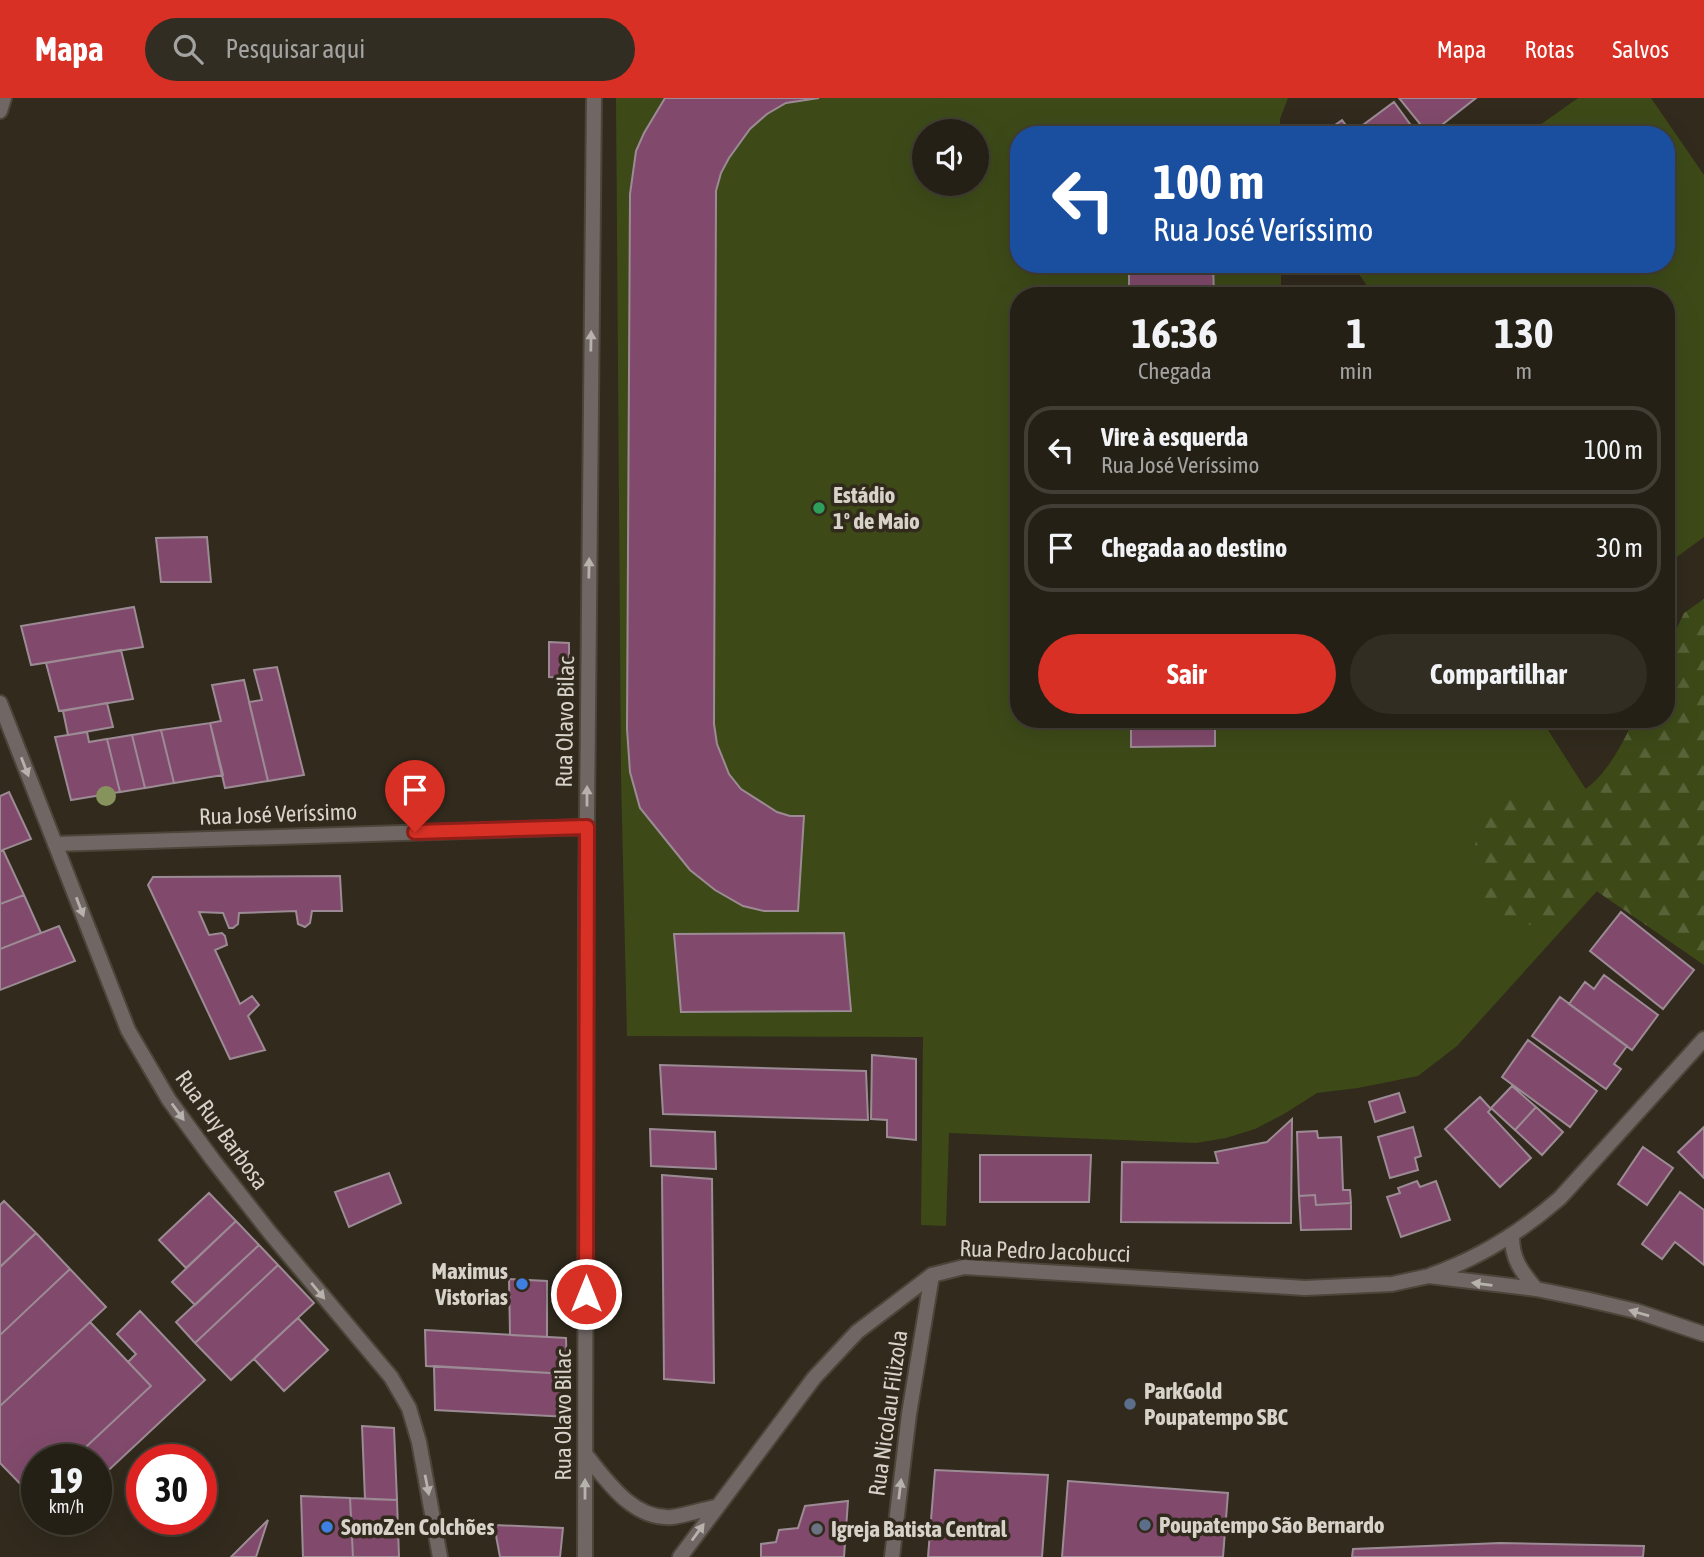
<!DOCTYPE html>
<html lang="pt">
<head>
<meta charset="utf-8">
<style>
  body { margin:0; font-family:"Asap Condensed",sans-serif; background:#312d23; color:#f1f3f6; height:100vh; display:flex; flex-direction:column; font-size:26px; white-space:nowrap }
  * { box-sizing:border-box; margin:0 }
  p { font-size:23px; color:#a3a3a1 }
  .icon { flex:none; width:38px; height:38px; fill:none; stroke:currentColor; stroke-width:2; stroke-linecap:round; stroke-linejoin:round }
  .map { position:relative; flex:1; overflow:hidden }
  .sheet { position:absolute; left:1010px; top:189px; width:665px; height:441px; display:flex; flex-direction:column; background:#252016; border-radius:28px; box-shadow:0 7px 28px #0002,0 0 0 2px #423e35 }
  .sheet>* { flex:none }
  .top-card { position:absolute; left:1010px; top:28px; width:665px; height:147px; border-radius:28px; box-shadow:0 7px 28px #0002,0 0 0 2px #423e35; background:#1a4fa0; color:#fff; overflow:hidden }
  .buttons { position:absolute; left:912px; top:21px; display:grid; gap:14px }
  .buttons a { display:grid; place-items:center; width:77px; height:77px; border-radius:50%; background:#252016; box-shadow:0 7px 28px #0002,0 0 0 2px #423e35; font-size:35px }
  .speed { position:absolute; left:21px; top:1346px; display:flex; gap:14px; font-size:35px; font-weight:700; text-align:center }
  .speed>* { display:grid; place-content:center; width:91px; height:91px; border-radius:50%; background:#252016; box-shadow:0 7px 28px #0002,0 0 0 2px #423e35; line-height:1 }
  .speed small { font-size:18px; font-weight:400 }
  .speed .limit { border:10px solid #d22; background:#fff; color:#111 }
  .pin { position:absolute; display:grid; place-items:center; width:60px; height:60px; color:#fff; margin:-72px -30px; border-radius:50% 50% 50% 0; rotate:-45deg; box-shadow:0 0 7px #0007 }
  .pin .icon { rotate:45deg }
  .me { position:absolute; width:77px; margin:-38px; rotate:0deg; stroke-linejoin:round; filter:drop-shadow(0 0 5px #0008) }
  .turn { display:flex; align-items:center; gap:24px; height:147px; padding:0 28px; font-size:32px }
  .turn .icon { width:91px; height:91px; stroke-width:2.5 }
  .turn b { display:block; font-size:49px; line-height:60px }
  .eta { display:flex; justify-content:space-evenly; align-items:center; height:119px; text-align:center }
  .eta b { font-size:42px; font-weight:700; line-height:49px }
  .action { display:flex; gap:14px; margin-top:auto; padding:14px 28px }
  .action a { flex:1; height:80px; border-radius:42px; background:#d93025; color:#fff; font-size:28px; font-weight:700; line-height:80px; text-align:center }
  .action a+a { background:#312d23; color:#f1f3f6 }
  ul { padding:0; list-style:none }
  li { display:flex; align-items:center; gap:21px; height:88px; margin:0 14px 10px; padding:0 14px; border:4px solid #423e35; border-radius:28px }
  li div { flex:1 }
  li b { display:block; font-size:26px }
  li em { font-style:normal }
  header { display:flex; align-items:center; gap:42px; box-sizing:border-box; height:98px; padding:0 35px; background:#d93025; color:#fff }
  header strong { font-size:33px }
  nav { display:flex; gap:38px; margin-inline-start:auto; font-size:24px }
  .search { width:490px; height:63px; background:#312d23; display:flex; align-items:center; gap:18px; box-sizing:border-box; padding:0 24px; border-radius:38px; color:#a3a3a1; font-size:26px }
  .map>svg:first-child { display:block }
  .green { fill:#3d4a18; fill-rule:evenodd }
  .forest { fill:url(#forest-firs) }
  .building { fill:#814a6c; stroke:#9c8b94; stroke-width:2 }
  .lines { fill:none; stroke-linecap:round; stroke-linejoin:round }
  .street-casing { stroke:#4c4539; stroke-width:18 }
  .street { stroke:#706765; stroke-width:14 }
  .tree { fill:#87935c }
  .oneway { fill:#b8b2ac }
  .route-casing { stroke:#8d1f18; stroke-width:18 }
  .route { stroke:#d93025; stroke-width:12 }
  .leisure-dot { fill:#2e9e5b; stroke:#312a1d; stroke-width:2.5 }
  .shop-dot { fill:#3f7fe0; stroke:#312a1d; stroke-width:2.5 }
  .service-dot { fill:#5c6f8a; stroke:#312a1d; stroke-width:2.5 }
  .worship-dot { fill:#6b7280; stroke:#312a1d; stroke-width:2.5 }
  .labels { text-anchor:middle; stroke-width:7; stroke-linejoin:round; paint-order:stroke }
  .poi-label { font-size:23px; font-weight:bold; fill:#d7d2ca; stroke:#312a1d; text-anchor:start }
  .street-label { font-size:23px; fill:#d7d2ca; stroke:#312a1d }
</style>
</head>
<body>
<header>
<strong>Mapa</strong>
<div class="search"><svg class="icon" aria-label="search" viewBox="0 0 24 24"><circle cx="10" cy="10" r="6"/><path d="M15 15l6 6"/></svg>Pesquisar aqui</div>
<nav><a>Mapa</a><a>Rotas</a><a>Salvos</a></nav>
</header>
<div class="map">
<svg width="1704" height="1459" viewBox="0 0 1704 1459">
  <defs>
    <pattern id="forest-firs" width="22" height="20" patternUnits="userSpaceOnUse" patternTransform="scale(1.75)"><rect width="22" height="20" fill="#3d4a18"/><path d="M5 1l3.5 6h-7zM16 11l3.5 6h-7z" fill="#586338"/></pattern>
  </defs>
  <rect width="100%" height="100%" fill="#312a1d"/>
  <path class="green" d="M616 0H1288L1280 21V37H1018V166H1281V198H1018V621H1541L1622 748 1626 761 1457 948 1418 978 1358 990 1317 995 1284 1016 1255 1031 1226 1040 1196 1045 949 1035 946 1128 921 1127 923 939 627 938 621 678ZM924 33H976V86H924Z
    M1578 0H1651L1704 77V439L1666 467V198H1374L1352 166H1666V37H1526Z"/>
  <path class="forest" d="M1704 501V867L1595 792 1563 825 1547 832 1488 814C1474 780 1462 729 1501 708 1505 705 1511 701 1515 700 1532 695 1553 704 1570 699 1601 689 1621 649 1634 621H1666V553L1684 515Z"/>
  <path class="building" d="M665 0H819L786 5 767 16 750 31 729 60 721 75 716 93 714 626 717 646 729 676 741 691 777 714 790 718H804L798 813H764L743 808 715 792 690 772 640 710 630 674 627 631 630 96 636 53 644 35Z
    M1399 0H1476L1429 37Z
    M1394 4 1418 37H1321L1342 22 1352 35Z
    M1129 166H1213L1214 198H1129Z
    M207 439 211 484H161L156 440Z
    M134 509 143 549 31 567 21 528Z
    M549 544 569 545V580L549 579Z
    M121 552 133 601 59 613 46 565Z
    M277 569 304 677 268 683 249 604 262 602 254 572Z
    M244 582 268 683 225 690 210 625 221 623 212 587Z
    M107 605 113 629 68 637 63 613Z
    M1131 621H1215V648L1131 649Z
    M210 625 223 677 174 685 161 632Z
    M161 632 174 685 145 690 132 637Z
    M87 634 89 644 107 641 120 694 71 702 55 639Z
    M132 637 145 690 120 694 107 641Z
    M9 694 31 741 0 753V698Z
    M3 752 24 797 0 806V753Z
    M340 778 342 813H312L310 825 305 829 298 826 296 813 239 815 238 826 233 830H229L223 815 199 814 209 837 222 835 225 838 227 847 215 852 240 906 252 898 259 907 248 918 265 952 230 961 148 787 153 779Z
    M24 797 41 835 0 851V806Z
    M1621 814 1694 872 1663 911 1590 853Z
    M59 828 75 863 0 892V851Z
    M844 835 851 913 681 914 674 836Z
    M1604 877 1658 917 1632 952 1569 906 1585 884 1594 891Z
    M1560 899 1627 948 1614 966 1621 971 1606 991 1532 938Z
    M1528 942 1597 993 1570 1029 1502 979Z
    M872 957 916 961V1042L887 1039V1022L871 1021Z
    M660 967 866 973 868 1022 663 1016Z
    M1512 988 1536 1009 1515 1032 1491 1010Z
    M1399 995 1405 1014 1375 1024 1369 1004Z
    M1480 999 1491 1011 1488 1014 1531 1060 1500 1089 1445 1031Z
    M1536 1009 1563 1034 1542 1057 1515 1032Z
    M1292 1021 1291 1125 1121 1124 1122 1064 1218 1065 1215 1054 1267 1044Z
    M1413 1029 1421 1058 1415 1060 1418 1072 1390 1080 1378 1039Z
    M1704 1029V1080L1678 1054Z
    M650 1031 715 1034 716 1071 651 1068Z
    M1317 1033 1318 1040 1341 1039 1343 1092H1350L1351 1105 1316 1107 1315 1097 1299 1098 1297 1034Z
    M1643 1049 1673 1070 1647 1107 1618 1086Z
    M980 1057H1091L1089 1104H980Z
    M389 1075 401 1105 349 1129 335 1094Z
    M662 1077 712 1081 714 1285 664 1281Z
    M1417 1083 1420 1089 1436 1083 1450 1122 1401 1139 1387 1099 1400 1095 1398 1090Z
    M1680 1094 1704 1112V1167L1675 1144 1662 1161 1642 1146Z
    M209 1095 236 1123 186 1170 159 1142Z
    M1315 1097 1316 1107 1351 1105V1131L1301 1132 1299 1098Z
    M4 1103 36 1135 0 1169V1107Z
    M236 1123 259 1147 195 1207 172 1184Z
    M36 1135 70 1171 0 1237V1169Z
    M259 1147 278 1167 195 1245 176 1224Z
    M278 1167 314 1205 231 1282 195 1245Z
    M70 1171 106 1209 0 1308V1237Z
    M509 1181 547 1183V1239L510 1237Z
    M140 1213 205 1282 96 1384V1362H72L151 1288 128 1264 136 1256 117 1236Z
    M298 1220 328 1252 284 1293 254 1261Z
    M90 1224 151 1288 72 1362H37V1395L33 1399 0 1365V1308Z
    M425 1232 566 1240 567 1276 426 1268Z
    M434 1268 567 1276 568 1319 435 1312Z
    M362 1328 394 1330 397 1402 365 1401Z
    M935 1372 1048 1377 1042 1459H928Z
    M1068 1383 1228 1395 1223 1459H1062Z
    M301 1398 350 1400 353 1459H303Z
    M350 1400 397 1402 399 1459H353Z
    M848 1403 844 1459H761V1446L776 1444 779 1432 798 1430 805 1408Z
    M268 1422 256 1459H231Z
    M494 1427 563 1430 560 1459H500Z
    M1500 1445 1644 1448 1643 1459H1352L1353 1451Z"/>
  <g class="lines">
    <defs>
      <path id="street" d="M0 13 4 0
        M0 605 128 932 169 1002 213 1062 271 1136 391 1279 409 1310 419 1344 440 1459
        M55 746 587 729
        M1512 1139C1512 1162 1522 1174 1536 1191
        M1431 1177C1480 1160 1521 1134 1560 1100L1704 941
        M586 1357C607 1383 633 1422 672 1419 686 1417 701 1412 715 1409
        M585 1459 586 819 594 0
        M680 1459 814 1280 857 1234 932 1177 964 1169 1305 1190 1392 1186 1429 1178 1536 1191 1585 1201 1636 1213 1704 1236
        M892 1459 909 1316 932 1177"/>
    </defs>
    <use href="#street" class="street-casing"/>
    <use href="#street" class="street"/>
  </g>
  <circle class="tree" cx="106" cy="698" r="10"/>
  <defs><path id="oneway-solid" d="M-6-.8H1V-3.2L6.5 0L1 3.2V.8H-6Z" transform="scale(1.75)"/></defs>
  <g class="oneway">
    <use href="#oneway-solid" transform="translate(591 243) rotate(-89)"/>
    <use href="#oneway-solid" transform="translate(589 470) rotate(-89)"/>
    <use href="#oneway-solid" transform="translate(25 669) rotate(69)"/>
    <use href="#oneway-solid" transform="translate(587 698) rotate(-90)"/>
    <use href="#oneway-solid" transform="translate(80 809) rotate(69)"/>
    <use href="#oneway-solid" transform="translate(178 1014) rotate(54)"/>
    <use href="#oneway-solid" transform="translate(1482 1186) rotate(-173)"/>
    <use href="#oneway-solid" transform="translate(318 1193) rotate(50)"/>
    <use href="#oneway-solid" transform="translate(1639 1215) rotate(-164)"/>
    <use href="#oneway-solid" transform="translate(427 1387) rotate(79)"/>
    <use href="#oneway-solid" transform="translate(585 1391) rotate(-90)"/>
    <use href="#oneway-solid" transform="translate(900 1391) rotate(-83)"/>
    <use href="#oneway-solid" transform="translate(698 1434) rotate(-54)"/>
  </g>
  <g class="lines">
    <defs>
      <path id="route" d="M415 734 587 729 586 1196"/>
    </defs>
    <use href="#route" class="route-casing"/>
    <use href="#route" class="route"/>
  </g>
  <circle class="leisure-dot" cx="819" cy="410" r="7"/>
  <g class="shop-dot">
    <circle cx="522" cy="1186" r="7"/>
    <circle cx="327" cy="1429" r="7"/>
  </g>
  <g class="service-dot">
    <circle cx="1130" cy="1306" r="7"/>
    <circle cx="1145" cy="1427" r="7"/>
  </g>
  <circle class="worship-dot" cx="817" cy="1431" r="7"/>
  <g class="labels">
    <g class="poi-label">
      <text x="833" y="405">Estádio<tspan x="833" dy="26">1º de Maio</tspan></text>
      <text x="508" y="1181" text-anchor="end">Maximus<tspan x="508" dy="26">Vistorias</tspan></text>
      <text x="1144" y="1301">ParkGold<tspan x="1144" dy="26">Poupatempo SBC</tspan></text>
      <text x="1159" y="1435">Poupatempo São Bernardo</text>
      <text x="341" y="1437">SonoZen Colchões</text>
      <text x="831" y="1439">Igreja Batista Central</text>
    </g>
    <g class="street-label">
      <text transform="translate(565 624) rotate(-89)" y="8">Rua Olavo Bilac</text>
      <text transform="translate(278 716) rotate(-2)" y="8">Rua José Veríssimo</text>
      <text transform="translate(222 1032) rotate(54)" y="8">Rua Ruy Barbosa</text>
      <text transform="translate(1045 1153) rotate(2)" y="8">Rua Pedro Jacobucci</text>
      <text transform="translate(888 1315) rotate(-82)" y="8">Rua Nicolau Filizola</text>
      <text transform="translate(563 1317) rotate(-90)" y="8">Rua Olavo Bilac</text>
    </g>
  </g>
</svg>
<div class="buttons">
<a><svg class="icon" aria-label="sound" viewBox="0 0 24 24"><path d="M4 9h4l5-4v14l-5-4H4zM17 9q2 3 0 6"/></svg></a>
</div>
<div class="speed"><div>19<small>km/h</small></div><div class="limit">30</div></div>
<div class="pin" style="left:415px;top:734px;background:#d93025"><svg class="icon" aria-label="arrive" viewBox="0 0 24 24"><path d="M6 21V4h12l-3 4 3 4H6"/></svg></div>
<svg class="me" style="left:586px;top:1196px" viewBox="-20 -20 40 40"><circle r="17" fill="#d93025" stroke="#fff" stroke-width="3"/><path d="M0-11L8 9 0 5-8 9z" fill="#fff"/></svg>
<div class="top-card">
<div class="turn"><svg class="icon" aria-label="left" viewBox="0 0 24 24"><path d="M17 20v-9H6M10 6l-5 5 5 5"/></svg><div><b>100 m</b>Rua José Veríssimo</div></div>
</div>
<section class="sheet">
<div class="eta">
<div><b>16:36</b><p>Chegada</p></div>
<div><b>1</b><p>min</p></div>
<div><b>130</b><p>m</p></div>
</div>
<ul>
<li><svg class="icon" aria-label="left" viewBox="0 0 24 24"><path d="M17 20v-9H6M10 6l-5 5 5 5"/></svg><div><b>Vire à esquerda</b><p>Rua José Veríssimo</p></div><em>100 m</em></li>
<li><svg class="icon" aria-label="arrive" viewBox="0 0 24 24"><path d="M6 21V4h12l-3 4 3 4H6"/></svg><div><b>Chegada ao destino</b></div><em>30 m</em></li>
</ul>
<div class="action"><a>Sair</a><a>Compartilhar</a></div>
</section>
</div>
</body>
</html>
